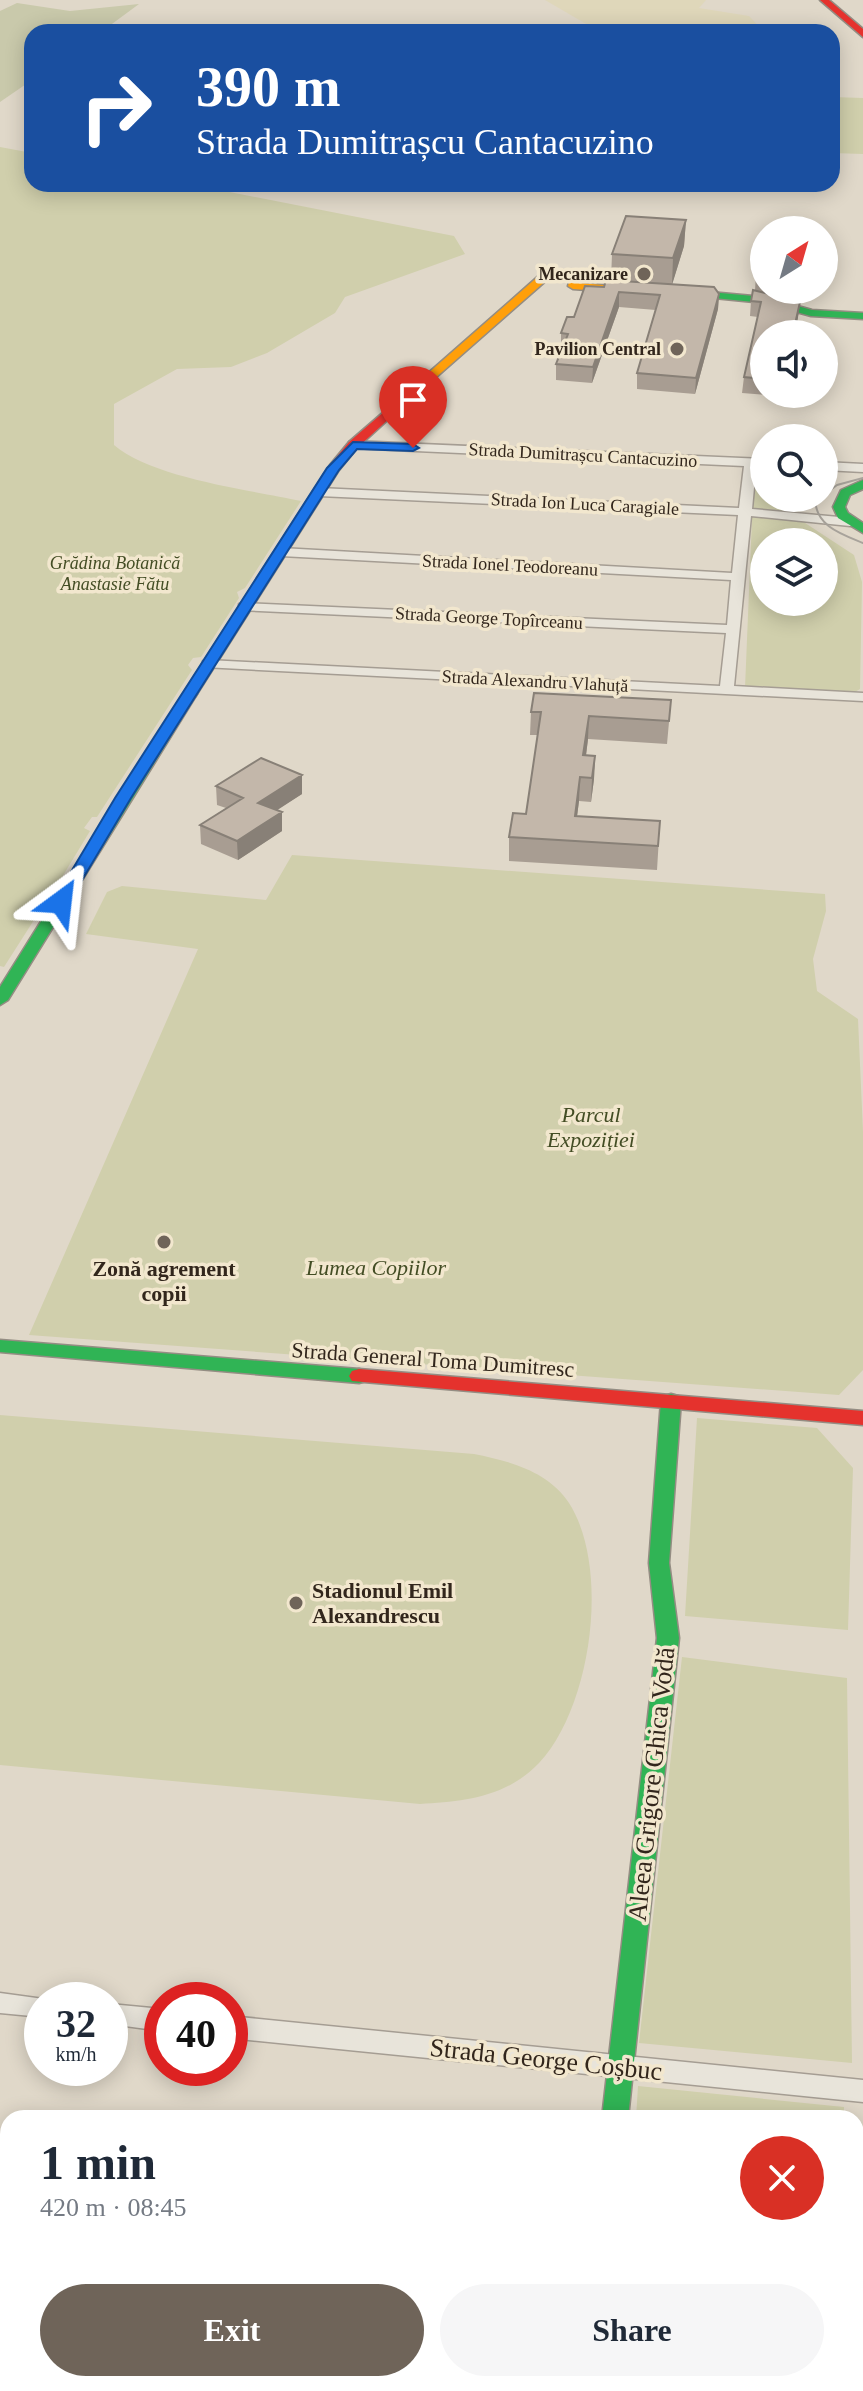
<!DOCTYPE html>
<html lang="en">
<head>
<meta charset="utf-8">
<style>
  body { margin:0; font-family:"Times New Roman",serif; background:#f6f6f7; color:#1f2937; height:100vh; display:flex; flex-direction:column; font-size:30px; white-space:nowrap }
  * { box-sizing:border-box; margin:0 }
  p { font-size:26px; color:#747a83 }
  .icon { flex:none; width:44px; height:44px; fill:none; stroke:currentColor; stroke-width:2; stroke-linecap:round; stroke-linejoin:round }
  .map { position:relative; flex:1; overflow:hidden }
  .drawer { position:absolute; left:0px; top:2110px; width:864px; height:282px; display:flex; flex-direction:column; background:#fff; border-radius:24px 24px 0 0; box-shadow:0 4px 20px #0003 }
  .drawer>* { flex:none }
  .hud { position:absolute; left:24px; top:24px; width:816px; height:168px; border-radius:24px; box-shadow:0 4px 20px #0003; background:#1a4fa0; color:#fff; overflow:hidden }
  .needle { width:52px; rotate:37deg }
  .tools { position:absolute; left:750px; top:216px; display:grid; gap:16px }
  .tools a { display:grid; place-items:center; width:88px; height:88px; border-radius:50%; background:#fff; box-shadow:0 4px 20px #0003; font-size:40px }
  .speed { position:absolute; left:24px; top:1982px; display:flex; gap:16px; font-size:40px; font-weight:700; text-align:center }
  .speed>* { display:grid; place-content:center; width:104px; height:104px; border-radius:50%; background:#fff; box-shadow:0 4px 20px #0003; line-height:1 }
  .speed small { font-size:20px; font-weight:400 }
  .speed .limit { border:12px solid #d22; background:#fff; color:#111 }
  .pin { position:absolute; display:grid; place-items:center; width:68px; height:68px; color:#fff; margin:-82px -34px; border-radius:50% 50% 50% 0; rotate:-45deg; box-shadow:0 0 8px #0007 }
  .pin .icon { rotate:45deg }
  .me { position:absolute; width:88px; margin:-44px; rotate:30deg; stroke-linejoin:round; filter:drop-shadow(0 0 6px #0008) }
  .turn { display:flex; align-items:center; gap:28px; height:168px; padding:0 40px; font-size:36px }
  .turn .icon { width:104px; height:104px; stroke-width:2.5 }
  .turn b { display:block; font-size:56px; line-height:68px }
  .round { display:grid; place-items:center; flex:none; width:84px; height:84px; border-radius:42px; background:#f6f6f7 }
  .head { display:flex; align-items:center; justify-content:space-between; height:136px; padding:0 40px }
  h1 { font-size:48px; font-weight:800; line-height:60px }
  .action { display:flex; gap:16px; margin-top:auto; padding:16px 40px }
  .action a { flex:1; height:92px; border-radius:48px; background:#6f6459; color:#fff; font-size:32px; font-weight:800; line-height:92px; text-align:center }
  .action a+a { background:#f6f6f7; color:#1f2937 }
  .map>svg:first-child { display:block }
  .farmland { fill:#dfd7ba }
  .green { fill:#d0cfac; fill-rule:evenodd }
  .cemetery { fill:#c9c9ab }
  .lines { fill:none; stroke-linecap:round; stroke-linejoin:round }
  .street-casing { stroke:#a59d93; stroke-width:3 }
  .fast-casing { stroke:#948d83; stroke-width:3 }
  .slow-casing { stroke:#948d83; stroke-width:3 }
  .jam-casing { stroke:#948d83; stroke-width:3 }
  .street { fill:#e8e4da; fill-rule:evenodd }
  .fast { fill:#30b455; fill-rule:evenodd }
  .slow { fill:#ff9f0a; fill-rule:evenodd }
  .jam { fill:#e5322d; fill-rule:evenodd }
  .tram { stroke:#a8a39b; stroke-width:2 }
  .wall { fill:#a89d92 }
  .shaded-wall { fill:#888077 }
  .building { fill:#c3b7aa; stroke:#888077; stroke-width:2 }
  .route { fill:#1a73e8; stroke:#114b97; stroke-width:2 }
  .poi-dot { fill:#6f6459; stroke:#f2e7ce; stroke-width:3 }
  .labels { text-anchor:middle; stroke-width:7; stroke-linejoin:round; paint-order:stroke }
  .far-poi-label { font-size:18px; font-weight:bold; fill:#32261c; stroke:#f2e7ce; text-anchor:end }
  .far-street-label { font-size:18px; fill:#32261c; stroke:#f2e7ce }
  .far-park-label { font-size:18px; font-style:italic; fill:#434d24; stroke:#f2e7ce }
  .park-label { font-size:22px; font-style:italic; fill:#434d24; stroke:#f2e7ce }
  .poi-label { font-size:22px; font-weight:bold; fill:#32261c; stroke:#f2e7ce }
  .street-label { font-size:22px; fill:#32261c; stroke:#f2e7ce }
  .near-street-label { font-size:26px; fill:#32261c; stroke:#f2e7ce }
</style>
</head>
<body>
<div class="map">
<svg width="863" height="2391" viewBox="0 0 863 2391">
  <rect width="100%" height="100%" fill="#e0d8c9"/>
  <path class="farmland" d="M545 0H706L699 8 749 16 764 32H600Z"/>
  <path class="green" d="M832 97 863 98V154L832 153Z
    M0 147 32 153V184H189L454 236 465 254 345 297 335 313 267 353 231 367 177 369 114 404V445C152 478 250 490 301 501L245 588 237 592 239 598 201 657 193 658 188 665 192 670 97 817H92L84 828 90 831 53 892C45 894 40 895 36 903L41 909 4 967 0 966Z
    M764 469V498H798L799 519 854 555 862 582 860 689 855 692 745 688 754 470ZM764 542H824V602H764Z
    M292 855 825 894 826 911 813 959 817 991 858 1019 863 1132V1370L839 1395 29 1335 198 949 86 934 107 892 122 886 266 900Z
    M0 1415 474 1454C509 1461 548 1471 569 1503 611 1569 591 1708 539 1763 507 1797 463 1802 420 1804L0 1765Z
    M697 1418 817 1428 853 1468 848 1630 685 1616Z
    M682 1657 847 1678 852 2063 639 2043Z
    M638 2086 844 2107V2118H636Z
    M616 2384H841V2391H615Z"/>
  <path class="cemetery" d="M17 3 70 11 139 4 101 32H32V80L0 102V11Z"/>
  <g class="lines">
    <defs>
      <path id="street" d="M353 441 764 459V467L756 466 752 509 850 518 856 522 850 526 751 516 734 686 863 693V701L203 667V661L208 660 720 686 726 633 239 610V604L244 603 727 625 731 580 281 556 275 552 281 548 732 573 738 515 319 496 313 492 319 488 739 508 744 466 349 448V442Z
        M824 462 863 464V472L824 470Z
        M0 1993 51 2000H42V2017L0 2013Z
        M110 2004 162 2009V2031L110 2024Z
        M230 2016 863 2080V2102L230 2038Z
        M579 2384H607V2391H579Z"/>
      <path id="fast" d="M688 290 765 297 812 310 863 313V319L811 316 764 303 684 295 683 293Z
        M863 480V489L850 495 845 507 848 513 863 523V533L838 518 833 507 841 490Z
        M190 690 197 694 8 1000 0 1005V987L183 694Z
        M0 1340 359 1369 366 1371 369 1376 366 1381 359 1383 0 1352Z
        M671 1394 678 1396 681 1401 669 1563 679 1638 628 2118H602L657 1638 649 1563 661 1401 664 1396Z"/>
      <path id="slow" d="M542 273H577L582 276 579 283 615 286 620 289 615 292 573 289 568 286 570 279 549 278 401 408H393V404Z"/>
      <path id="jam" d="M820 0H829L863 29V37Z
        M393 404 403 406 357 448 339 470 197 694 195 697H185L183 694 330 465 349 442Z
        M359 1369 863 1411V1425L352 1381 349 1376 352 1371Z"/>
    </defs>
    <use href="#street" class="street-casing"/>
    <use href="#fast" class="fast-casing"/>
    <use href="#slow" class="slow-casing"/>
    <use href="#jam" class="jam-casing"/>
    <use href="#street" class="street"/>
    <use href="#fast" class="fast"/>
    <use href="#slow" class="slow"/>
    <use href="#jam" class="jam"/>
    <path class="tram" d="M824 495 837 485 863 478
      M815 498C815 526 841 534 863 543"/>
  </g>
  <path class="wall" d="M686 220 684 246 672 284 719 294 718 309 695 394 637 389V373L656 310 619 307 592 383 556 380V364L562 349H561V333L574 317 611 280 612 254Z
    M764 235V290H794L792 300 800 302 798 317 795 333 764 334V394H781V396L742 393 744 377 758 317 750 316 751 301 755 291 756 272Z
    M671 700 667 744 588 739 586 755 595 756 594 779 591 802 579 801 577 816 660 821 657 870 509 861V837L526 814 538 735H530L531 712Z
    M302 775V794L276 810 282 831 238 860 201 844 200 825 226 808 217 805 216 786Z"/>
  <path class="shaded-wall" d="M686 220 684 246 672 285 673 258Z
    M619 292V307L592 383 593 367Z
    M719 294 718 309 695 394 696 378Z
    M800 302 798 317 795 334H793Z
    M589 716 588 739 583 779V755Z
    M595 756 594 779 591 802 592 778Z
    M302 775V794L259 822 258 803Z
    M580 777 579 801 574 840 575 816Z
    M282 812V831L238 860 237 841Z"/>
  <path class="building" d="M626 216 686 220 673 258 612 254Z
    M764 235V274L756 272Z
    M606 280 714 287 719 294 696 378 637 373 660 295 619 292 593 367 556 364 568 334 561 333 567 317H574L585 286 604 287Z
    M753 290 800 302 793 333H801V334H764V379L744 377 761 302 751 301Z
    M534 693 671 700 669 721 589 716 583 755 595 756 592 778 580 777 575 816 660 821 658 846 509 837 513 813 526 814 541 712H531Z
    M261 758 302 775 258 803 282 812 237 841 200 825 243 798 216 786Z"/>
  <path class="route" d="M353 442 413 444 419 448 413 451 357 449 339 470 131 798 69 902 66 906H55L53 902 115 798 327 468Z"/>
  <g class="poi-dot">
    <circle cx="644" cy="274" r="8"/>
    <circle cx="677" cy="349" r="8"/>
    <circle cx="164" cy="1242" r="8"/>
    <circle cx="296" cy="1603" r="8"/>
  </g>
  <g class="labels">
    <g class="far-poi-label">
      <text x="628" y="280">Mecanizare</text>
      <text x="661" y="355">Pavilion Central</text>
    </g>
    <g class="far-street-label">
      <text transform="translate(583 455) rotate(3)" y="6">Strada Dumitrașcu Cantacuzino</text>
      <text transform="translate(585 504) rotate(3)" y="6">Strada Ion Luca Caragiale</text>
      <text transform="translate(510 565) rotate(3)" y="6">Strada Ionel Teodoreanu</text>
      <text transform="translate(489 618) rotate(3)" y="6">Strada George Topîrceanu</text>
      <text transform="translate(535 681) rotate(3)" y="6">Strada Alexandru Vlahuță</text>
    </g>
    <g class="far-park-label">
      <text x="115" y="569">Grădina Botanică<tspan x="115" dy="21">Anastasie Fătu</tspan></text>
    </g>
    <g class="park-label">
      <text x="591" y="1122">Parcul<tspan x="591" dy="25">Expoziției</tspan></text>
      <text x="376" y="1275">Lumea Copiilor</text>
    </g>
    <g class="poi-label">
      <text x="164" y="1276">Zonă agrement<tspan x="164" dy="25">copii</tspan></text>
      <text x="312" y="1598" text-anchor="start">Stadionul Emil<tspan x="312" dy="25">Alexandrescu</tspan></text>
    </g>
    <g class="street-label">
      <text transform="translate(433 1359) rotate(4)" y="8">Strada General Toma Dumitresc</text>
    </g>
    <g class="near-street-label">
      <text transform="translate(651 1784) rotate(-84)" y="9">Aleea Grigore Ghica Vodă</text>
      <text transform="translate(546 2059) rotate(6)" y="9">Strada George Coșbuc</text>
    </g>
  </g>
</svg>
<div class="tools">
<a><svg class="needle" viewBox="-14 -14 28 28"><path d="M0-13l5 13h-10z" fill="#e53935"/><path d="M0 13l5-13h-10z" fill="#747a83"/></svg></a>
<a><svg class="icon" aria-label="sound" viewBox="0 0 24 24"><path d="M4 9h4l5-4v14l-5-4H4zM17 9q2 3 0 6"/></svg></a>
<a><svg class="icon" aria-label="search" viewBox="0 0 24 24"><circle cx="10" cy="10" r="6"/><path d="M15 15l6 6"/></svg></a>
<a><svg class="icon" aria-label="layers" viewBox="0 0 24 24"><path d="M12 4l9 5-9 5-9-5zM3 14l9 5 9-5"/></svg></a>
</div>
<div class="speed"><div>32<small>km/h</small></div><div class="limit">40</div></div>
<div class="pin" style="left:413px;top:448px;background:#d93025"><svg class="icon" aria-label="arrive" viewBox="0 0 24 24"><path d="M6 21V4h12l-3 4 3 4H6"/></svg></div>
<svg class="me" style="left:61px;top:902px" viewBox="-20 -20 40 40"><path d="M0-17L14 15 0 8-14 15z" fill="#1a73e8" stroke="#fff" stroke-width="4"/></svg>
<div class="hud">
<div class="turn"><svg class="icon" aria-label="right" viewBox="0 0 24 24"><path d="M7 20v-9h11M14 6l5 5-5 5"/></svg><div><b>390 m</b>Strada Dumitrașcu Cantacuzino</div></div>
</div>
<section class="drawer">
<div class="head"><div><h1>1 min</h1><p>420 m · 08:45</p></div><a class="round" style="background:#d93025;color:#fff"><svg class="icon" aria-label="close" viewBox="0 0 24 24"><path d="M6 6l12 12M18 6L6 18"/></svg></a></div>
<div class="action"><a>Exit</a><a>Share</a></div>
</section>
</div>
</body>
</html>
